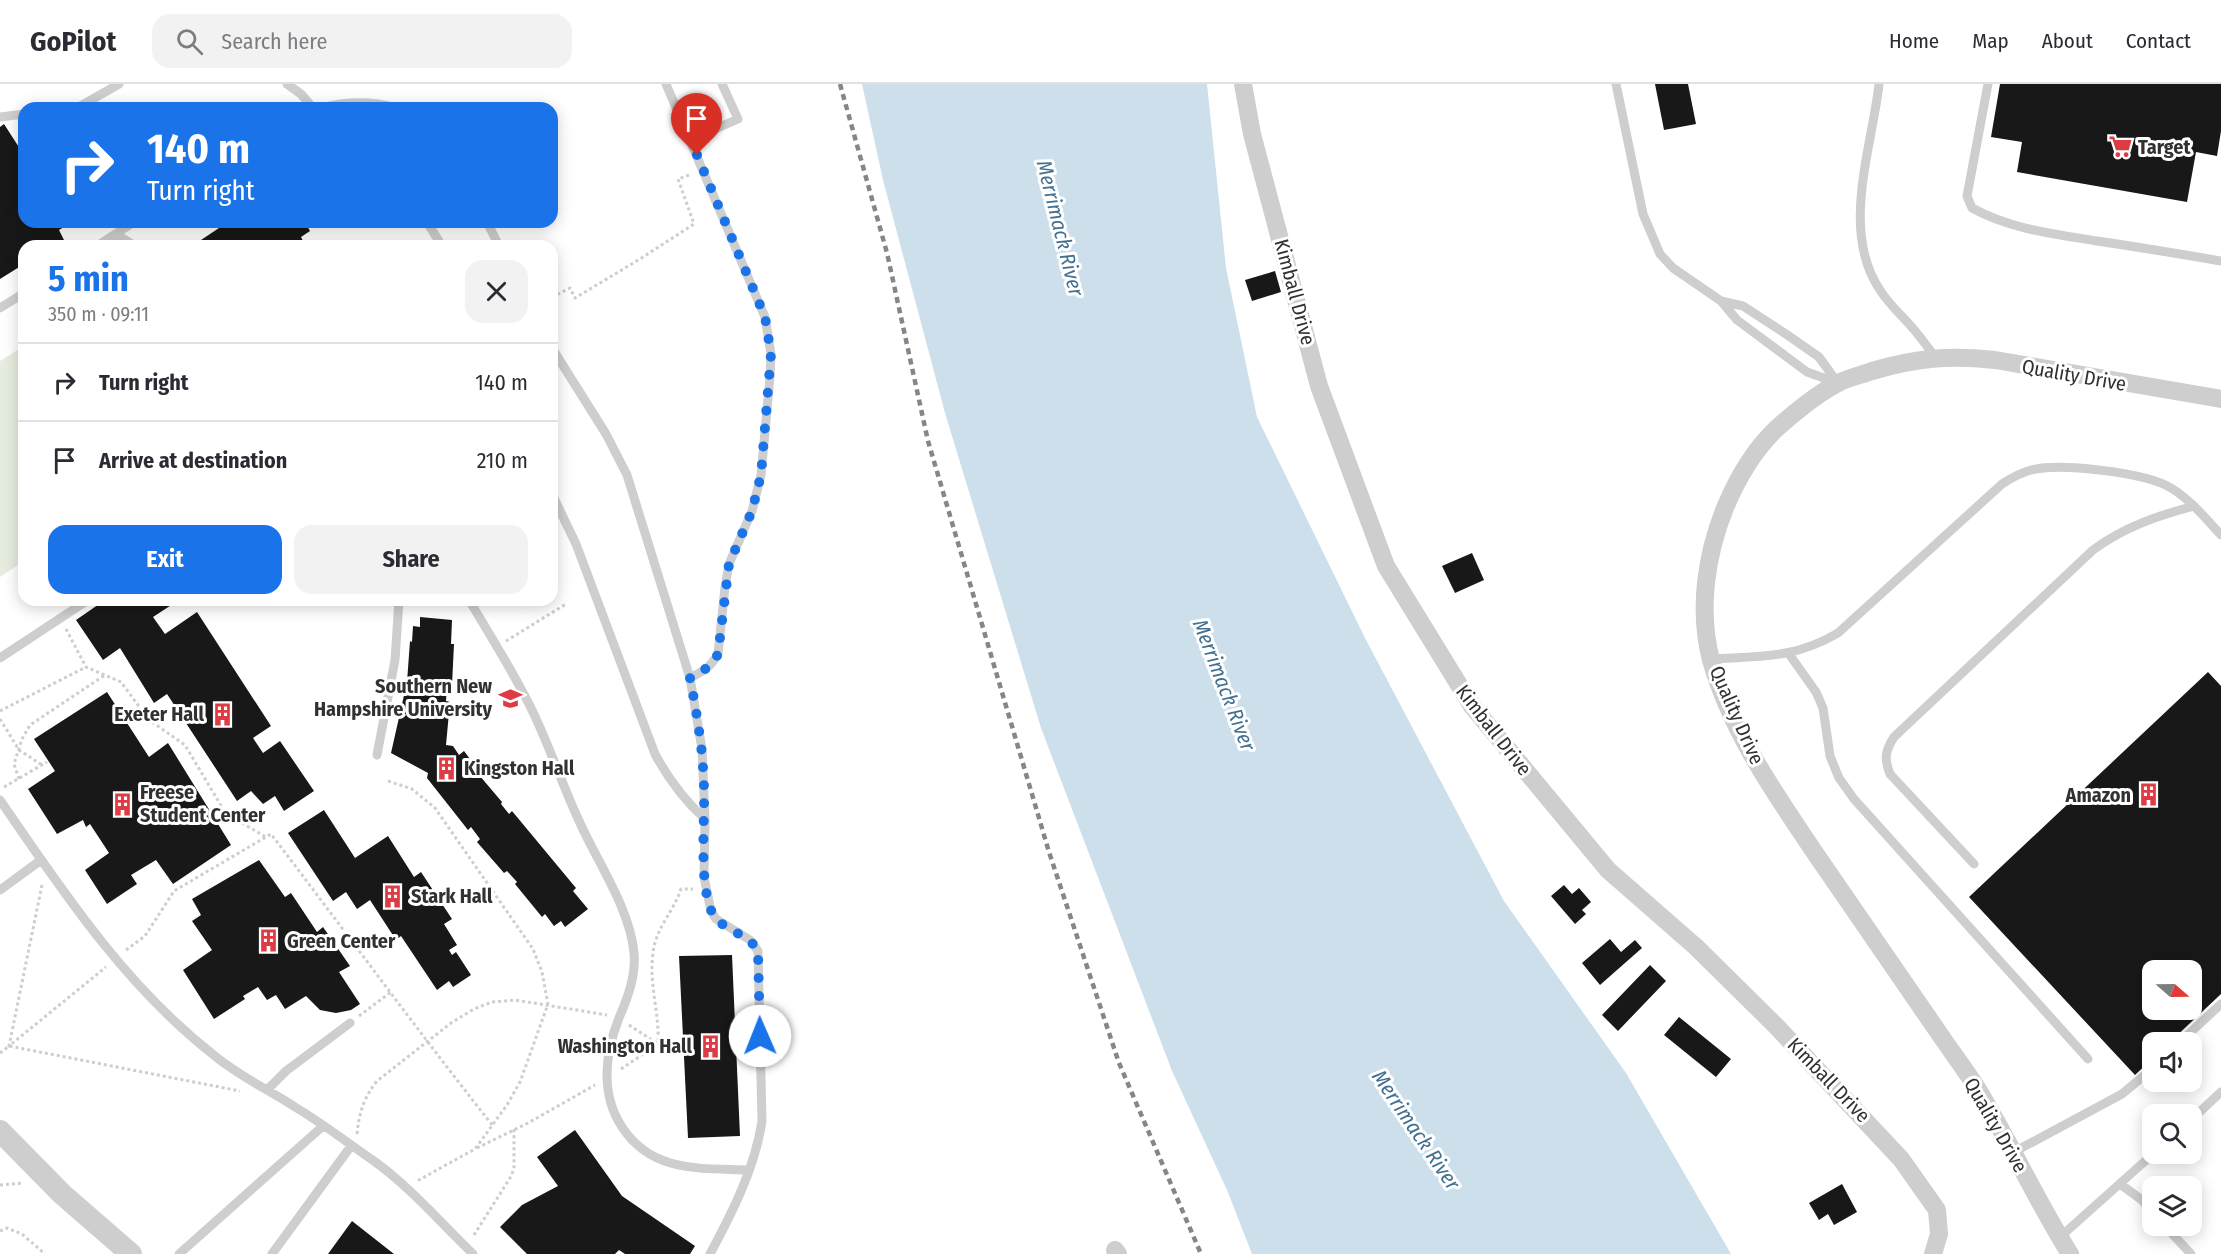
<!DOCTYPE html>
<html lang="en">
<head>
<meta charset="utf-8">
<style>
  body { margin:0; font-family:"Fira Sans Condensed",sans-serif; background:#f2f2f3; color:#2b2b33; height:100vh; display:flex; flex-direction:column; font-size:22px; white-space:nowrap }
  * { box-sizing:border-box; margin:0 }
  p { font-size:20px; color:#7c7c81 }
  .icon { flex:none; width:33px; height:33px; fill:none; stroke:currentColor; stroke-width:2; stroke-linecap:round; stroke-linejoin:round }
  .map { position:relative; flex:1; overflow:hidden }
  .panel { position:absolute; left:18px; top:156px; width:540px; height:366px; display:flex; flex-direction:column; background:#fff; border-radius:18px; box-shadow:0 3px 15px #0003 }
  .panel>* { flex:none }
  .guide { position:absolute; left:18px; top:18px; width:540px; height:126px; border-radius:18px; box-shadow:0 3px 15px #0003; background:#1a73e8; color:#fff; overflow:hidden }
  .needle { width:39px; rotate:110deg }
  .controls { position:absolute; left:2142px; top:876px; display:grid; gap:12px }
  .controls a { display:grid; place-items:center; width:60px; height:60px; border-radius:12px; background:#fff; box-shadow:0 3px 15px #0003; font-size:30px }
  .pin { position:absolute; display:grid; place-items:center; width:51px; height:51px; color:#fff; margin:-62px -26px; border-radius:50% 50% 50% 0; rotate:-45deg; box-shadow:0 0 6px #0007 }
  .pin .icon { rotate:45deg }
  .me { position:absolute; width:66px; margin:-33px; rotate:359deg; stroke-linejoin:round; filter:drop-shadow(0 0 4px #0008) }
  .turn { display:flex; align-items:center; gap:21px; height:126px; padding:0 30px; font-size:27px }
  .turn .icon { width:78px; height:78px; stroke-width:2.5 }
  .turn b { display:block; font-size:42px; line-height:51px }
  .round { display:grid; place-items:center; flex:none; width:63px; height:63px; border-radius:18px; background:#f2f2f3 }
  .headline { display:flex; align-items:center; justify-content:space-between; height:102px; padding:0 30px }
  h1 { font-size:36px; font-weight:700; line-height:45px; color:#1a73e8 }
  .button { display:flex; gap:12px; margin-top:auto; padding:12px 30px }
  .button a { flex:1; height:69px; border-radius:18px; background:#1a73e8; color:#fff; font-size:24px; font-weight:700; line-height:69px; text-align:center }
  .button a+a { background:#f2f2f3; color:#2b2b33 }
  ul { padding:0; list-style:none }
  li { display:flex; align-items:center; gap:18px; height:78px; padding:0 30px; border-top:2px solid #e1e1e2 }
  li div { flex:1 }
  li b { display:block; font-size:22px }
  li em { font-style:normal }
  header { display:flex; align-items:center; gap:36px; box-sizing:border-box; height:84px; padding:0 30px; background:#fff; border-bottom:2px solid #e1e1e2 }
  header strong { font-size:28px }
  nav { display:flex; gap:33px; margin-inline-start:auto; font-size:21px }
  .search { width:420px; height:54px; background:#f2f2f3; display:flex; align-items:center; gap:15px; box-sizing:border-box; padding:0 21px; border-radius:18px; color:#7c7c81; font-size:22px }
  .map>svg:first-child { display:block }
  .green { fill:#e6ede0 }
  .water { fill:#cddfeb }
  .building { fill:#181818; fill-rule:evenodd }
  .lines { fill:none; stroke-linecap:round; stroke-linejoin:round }
  .path { stroke:#cecece; stroke-width:3; stroke-dasharray:3 3; stroke-linecap:butt }
  .service { stroke:#cecece; stroke-width:9 }
  .minor { stroke:#cecece; stroke-width:18 }
  .tertiary { stroke:#cecece; stroke-width:22 }
  .rail { stroke:#868686; stroke-width:4.5; stroke-dasharray:6 4.5; stroke-linecap:butt }
  .route { stroke:#1a73e8; stroke-width:10; stroke-dasharray:0 18 }
  .labels { text-anchor:middle; stroke-width:6; stroke-linejoin:round; paint-order:stroke }
  .poi-label { font-size:20px; font-weight:bold; fill:#313131; stroke:#fff; text-anchor:start }
  .street-label { font-size:20px; fill:#313131; stroke:#fff }
  .water-label { font-size:21px; font-style:italic; fill:#417090; stroke:#fff }
</style>
</head>
<body>
<header>
<strong>GoPilot</strong>
<div class="search"><svg class="icon" aria-label="search" viewBox="0 0 24 24"><circle cx="10" cy="10" r="6"/><path d="M15 15l6 6"/></svg>Search here</div>
<nav><a>Home</a><a>Map</a><a>About</a><a>Contact</a></nav>
</header>
<div class="map">
<svg width="2221" height="1170" viewBox="0 0 2221 1170">
  <rect width="100%" height="100%" fill="#fff"/>
  <path class="green" d="M24 262V477L0 493V277Z"/>
  <path class="water" d="M862 0H1207L1226 184 1257 333 1365 554 1504 817 1626 989 1731 1170H1252L1227 1106 1172 987 1041 644 945 329 883 96Z"/>
  <path class="building" d="M1655 0H1688L1696 40 1664 46Z
    M2000 0H2221V47L2217 72 2196 68 2187 118 2017 88 2022 58 1991 53Z
    M4 40 24 71V138H68L69 140 59 146 64 156 53 162H24V180L0 195V43Z
    M228 138H305L310 147 301 153 304 159 300 162H192Z
    M1275 187 1281 208 1252 217 1245 196Z
    M1472 469 1484 496 1455 509 1442 482Z
    M105 516H179L153 533 165 550 197 528 271 642 253 654 263 669 280 657 314 707 284 727 275 712 263 720 251 707 237 717 167 610 154 619 120 564 103 576 76 536Z
    M420 533 452 536 451 560H454L452 601 447 600 446 617 450 618 446 661 453 662 459 671 464 667 470 675 468 678 502 718 501 720 509 730 512 727 576 804 573 807 588 825 565 843 561 837 554 842 545 830 542 833 515 800 517 798 507 787 504 789 477 758 480 755 471 743 468 746 427 694 428 689 391 669 407 598 410 557 412 558 413 542 420 543Z
    M2208 588 2221 602V910L2170 958H2152V975L2135 991 1969 813ZM2152 886H2192V926H2152Z
    M107 608 149 673 168 659 231 761 173 800 156 776 131 791 137 800 107 820 85 786 109 769 90 740 86 743 83 736 57 750 28 705 55 687 34 655Z
    M324 726 355 774 388 752 414 793 421 788 452 835 444 840 457 861 449 866 452 871 456 868 471 891 453 903 449 897 437 906 401 852 396 856 370 816 357 825 346 808 333 817 288 749Z
    M259 776 285 813 291 809 317 848 323 843 350 882 339 888 360 920 351 926 336 929 320 926 306 912 285 925 276 911 267 916 258 903 243 912 245 915 214 935 183 886 212 866 192 837 201 831 192 815Z
    M1564 801 1572 810 1579 804 1591 818 1582 826 1586 830 1575 840 1551 812Z
    M1610 855 1621 868 1635 856 1642 864 1600 901 1582 879Z
    M732 871 740 1052 688 1054 679 872Z
    M1650 881 1666 897 1618 947 1602 931Z
    M1679 933 1731 975 1716 993 1664 951Z
    M575 1046 622 1112 695 1162 690 1170H625L619 1166 615 1170H527L500 1143 522 1121 558 1102 537 1073Z
    M1842 1100 1857 1128 1834 1141 1828 1130 1819 1136 1809 1119Z
    M352 1137 394 1170H328Z"/>
  <g class="lines">
    <path class="path" d="M552 213 570 204 575 214 640 175 694 140 678 95 692 90
      M66 545 86 583 121 598 149 636 185 661 223 725 235 735 266 753
      M506 557 566 520
      M0 627 86 583
      M0 635 19 666 42 681
      M19 695 14 680 22 655 30 641 105 591
      M388 697 412 705 435 724 533 865 542 888 548 920 520 998 507 1021 475 1065 417 1097
      M4 703 47 678
      M42 801 9 962 106 883
      M126 866 145 852 174 807 271 750C345 847 417 946 493 1042
      M359 932 391 908
      M629 941 658 960 678 964
      M0 969 9 962 240 1007
      M621 985 658 960C660 927 646 893 655 859 660 840 675 824 681 805H693
      M357 1050C359 1029 364 1013 377 997L451 939 474 925 492 918 515 916 607 931
      M477 1064 528 1039 595 1001
      M0 1101 23 1099
      M0 1147 7 1144 22 1150 45 1170
      M474 1151 510 1094 514 1085V1045"/>
    <path class="service" d="M287 0 301 10 313 24
      M666 0 765 233 771 270 770 293 761 391 752 427 729 480 725 503 718 570C711 583 703 587 690 594
      M1616 0 1643 130 1660 170 1673 184 1721 217 1737 236 1807 288 1838 299
      M1879 0C1872 64 1840 147 1880 206 1888 219 1899 229 1910 241 1919 251 1927 262 1935 273
      M1988 0 1967 112 1972 124C2010 145 2054 150 2097 157 2138 163 2180 170 2221 177
      M77 24 119 0
      M322 24C346 17 373 17 396 24
      M0 33 24 30
      M690 56 738 35 722 0
      M427 138 442 162
      M487 138 499 162
      M116 150 135 162
      M97 162 134 138
      M1721 217 1743 222 1786 250 1819 273 1837 298
      M0 224 24 209
      M552 264 606 350 627 391 690 594 702 665 705 735 704 793 711 827 716 835 750 856 758 867 762 1037C755 1084 732 1129 710 1170
      M552 410 576 460 655 670C669 696 684 716 705 735
      M469 516C490 551 512 586 530 622 549 660 562 701 580 739 598 779 630 825 634 869 636 892 628 913 619 934 605 969 600 1010 622 1043 652 1089 700 1084 748 1086
      M1789 570 1816 608 1823 624 1830 672 1839 694 1854 715 2088 975
      M0 574 88 516
      M1711 575C1760 572 1794 575 1838 549L2002 400C2011 394 2020 389 2031 386 2060 379 2145 388 2171 404 2191 416 2206 435 2221 451
      M377 671 395 576 399 516
      M0 716C63 808 126 903 215 972 239 992 269 1006 295 1023 322 1039 348 1059 374 1077 410 1103 441 1139 473 1170
      M1974 780 1890 690C1884 675 1885 667 1894 653L2093 466C2124 443 2157 432 2194 422
      M0 806 41 776
      M2180 958 2221 920
      M267 1006 286 987 350 939
      M2192 1035 2221 1008
      M2012 1069 2122 1010 2152 985
      M2120 1100 2142 1116 2152 1128
      M2165 1142 2191 1170
      M2059 1154 2153 1070
      M179 1170 323 1042
      M272 1170 351 1062"/>
    <path class="minor" d="M1243 0 1252 50 1319 302 1386 482 1472 622 1608 786 1696 863 1777 943 1901 1075 1937 1126 1939 1150 1933 1170
      M1115 1166 1118 1170
      M2070 1170C2036 1116 2010 1058 1977 1004 1966 987 1954 971 1943 955 1901 893 1857 831 1815 769 1774 708 1731 647 1711 576 1698 526 1706 471 1725 424 1737 395 1753 367 1776 345 1795 328 1815 311 1838 299 1848 294 1861 291 1872 287 1916 274 1949 271 1995 276L2221 315"/>
    <path class="tertiary" d="M0 1047 62 1110 131 1170"/>
    <path class="rail" d="M840 0 887 169 928 357 1049 768 1119 979 1201 1170"/>
  </g>
  <g class="lines">
    <path class="route" d="M697 71 765 233 771 270 761 391 752 427 729 480 718 570C711 583 703 587 690 594 697 630 703 666 704 703 705 736 699 797 711 826 719 847 748 848 758 867L760 952"/>
  </g>
  <defs>
    <symbol id="supermarket-bare" viewBox="-9 -9 18 18"><path d="M-6-5.5h2.5l.6 2H6L4.5 2H-2.5L-4.4-4H-6ZM-1.5 3.2a1.3 1.3 0 1 0 .1 0ZM3 3.2a1.3 1.3 0 1 0 .1 0Z" fill="#de3c45" stroke="#fff" stroke-width="2.5" paint-order="stroke"/></symbol>
    <symbol id="university-bare" viewBox="-9 -9 18 18"><path d="M0-5L7-2L0 1L-7-2ZM-4 1L0 2.5L4 1V4Q0 6-4 4Z" fill="#de3c45" stroke="#fff" stroke-width="2.5" paint-order="stroke"/></symbol>
    <symbol id="building-bare" viewBox="-9 -9 18 18"><path d="M-4-6H4V6H1V3H-1V6H-4ZM-2.5-4.3h1.7v1.8h-1.7ZM.8-4.3h1.7v1.8H.8ZM-2.5-1h1.7V.8h-1.7ZM.8-1h1.7V.8H.8Z" fill="#de3c45" stroke="#fff" stroke-width="2.5" paint-order="stroke"/></symbol>
  </defs>
  <g fill-rule="evenodd">
    <use href="#supermarket-bare" x="2104" y="46" width="33" height="33"/>
    <use href="#university-bare" x="494" y="598" width="33" height="33"/>
    <use href="#building-bare" x="206" y="614" width="33" height="33"/>
    <use href="#building-bare" x="430" y="668" width="33" height="33"/>
    <use href="#building-bare" x="2132" y="694" width="33" height="33"/>
    <use href="#building-bare" x="106" y="704" width="33" height="33"/>
    <use href="#building-bare" x="376" y="796" width="33" height="33"/>
    <use href="#building-bare" x="252" y="840" width="33" height="33"/>
    <use href="#building-bare" x="694" y="946" width="33" height="33"/>
  </g>
  <g class="labels">
    <g class="poi-label">
      <text x="2138" y="70">Target</text>
      <text x="492" y="609" text-anchor="end">Southern New<tspan x="492" dy="23">Hampshire University</tspan></text>
      <text x="204" y="637" text-anchor="end">Exeter Hall</text>
      <text x="464" y="691">Kingston Hall</text>
      <text x="140" y="715">Freese<tspan x="140" dy="23">Student Center</tspan></text>
      <text x="2131" y="718" text-anchor="end">Amazon</text>
      <text x="411" y="819">Stark Hall</text>
      <text x="287" y="864">Green Center</text>
      <text x="692" y="969" text-anchor="end">Washington Hall</text>
    </g>
    <g class="street-label">
      <text transform="translate(1295 208) rotate(75)" y="7">Kimball Drive</text>
      <text transform="translate(2074 291) rotate(10)" y="7">Quality Drive</text>
      <text transform="translate(1737 631) rotate(66)" y="7">Quality Drive</text>
      <text transform="translate(1494 646) rotate(52)" y="7">Kimball Drive</text>
      <text transform="translate(1829 996) rotate(46)" y="7">Kimball Drive</text>
      <text transform="translate(1996 1041) rotate(60)" y="7">Quality Drive</text>
    </g>
    <g class="water-label">
      <text transform="translate(1060 144) rotate(76)" y="7">Merrimack River</text>
      <text transform="translate(1224 601) rotate(69)" y="7">Merrimack River</text>
      <text transform="translate(1416 1046) rotate(56)" y="7">Merrimack River</text>
    </g>
  </g>
</svg>
<div class="controls">
<a><svg class="needle" viewBox="-14 -14 28 28"><path d="M0-13l5 13h-10z" fill="#e53935"/><path d="M0 13l5-13h-10z" fill="#7c7c81"/></svg></a>
<a><svg class="icon" aria-label="sound" viewBox="0 0 24 24"><path d="M4 9h4l5-4v14l-5-4H4zM17 9q2 3 0 6"/></svg></a>
<a><svg class="icon" aria-label="search" viewBox="0 0 24 24"><circle cx="10" cy="10" r="6"/><path d="M15 15l6 6"/></svg></a>
<a><svg class="icon" aria-label="layers" viewBox="0 0 24 24"><path d="M12 4l9 5-9 5-9-5zM3 14l9 5 9-5"/></svg></a>
</div>
<div class="pin" style="left:697px;top:71px;background:#d93025"><svg class="icon" aria-label="arrive" viewBox="0 0 24 24"><path d="M6 21V4h12l-3 4 3 4H6"/></svg></div>
<svg class="me" style="left:760px;top:952px" viewBox="-20 -20 40 40"><circle r="19" fill="#fff"/><path d="M0-13L10 11 0 6-10 11z" fill="#1a73e8"/></svg>
<div class="guide">
<div class="turn"><svg class="icon" aria-label="right" viewBox="0 0 24 24"><path d="M7 20v-9h11M14 6l5 5-5 5"/></svg><div><b>140 m</b>Turn right</div></div>
</div>
<section class="panel">
<div class="headline"><div><h1>5 min</h1><p>350 m · 09:11</p></div><a class="round"><svg class="icon" aria-label="close" viewBox="0 0 24 24"><path d="M6 6l12 12M18 6L6 18"/></svg></a></div>
<ul>
<li><svg class="icon" aria-label="right" viewBox="0 0 24 24"><path d="M7 20v-9h11M14 6l5 5-5 5"/></svg><div><b>Turn right</b></div><em>140 m</em></li>
<li><svg class="icon" aria-label="arrive" viewBox="0 0 24 24"><path d="M6 21V4h12l-3 4 3 4H6"/></svg><div><b>Arrive at destination</b></div><em>210 m</em></li>
</ul>
<div class="button"><a>Exit</a><a>Share</a></div>
</section>
</div>
</body>
</html>
